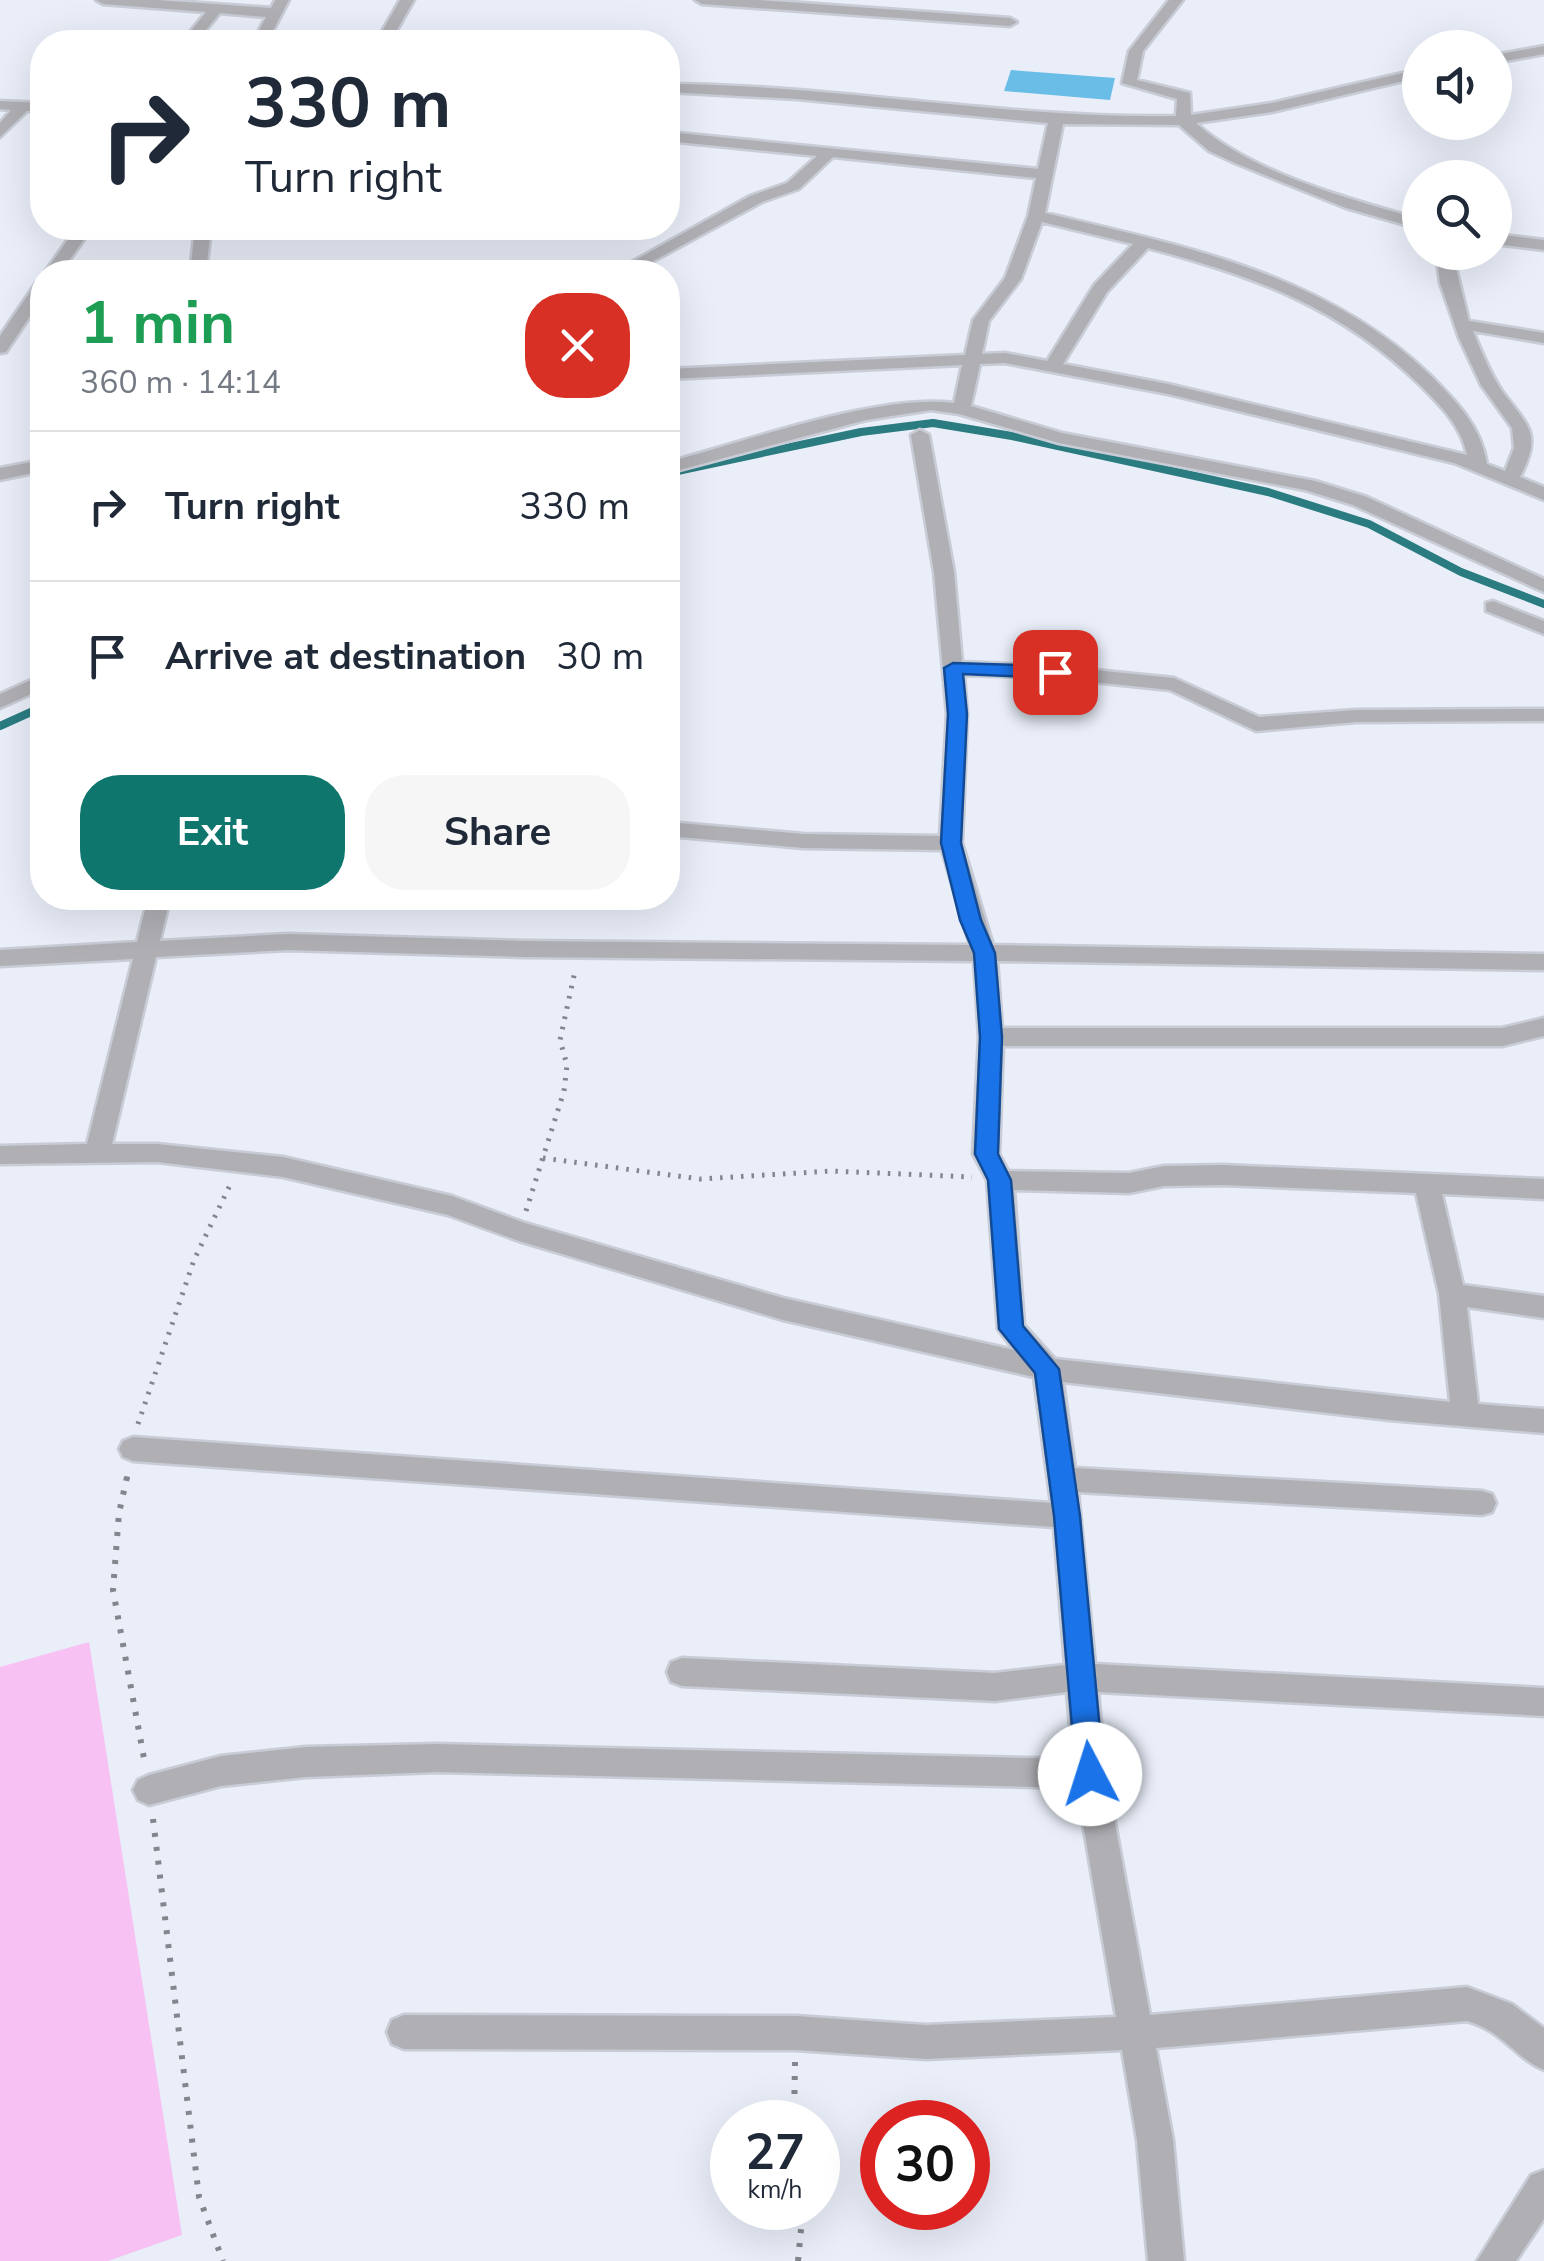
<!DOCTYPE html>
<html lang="en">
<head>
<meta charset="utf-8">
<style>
  body { margin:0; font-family:"Nunito Sans",sans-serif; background:#f6f6f7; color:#1f2937; height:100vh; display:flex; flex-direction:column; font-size:38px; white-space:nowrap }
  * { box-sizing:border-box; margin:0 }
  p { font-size:32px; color:#747a83 }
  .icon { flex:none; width:55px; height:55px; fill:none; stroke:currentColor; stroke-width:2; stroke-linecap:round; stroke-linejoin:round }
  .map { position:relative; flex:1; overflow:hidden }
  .side { position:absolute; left:30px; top:260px; width:650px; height:650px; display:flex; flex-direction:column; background:#fff; border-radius:40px; box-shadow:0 10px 40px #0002 }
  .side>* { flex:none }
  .guide { position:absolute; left:30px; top:30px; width:650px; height:210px; border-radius:40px; box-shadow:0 10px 40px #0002; background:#fff; color:#1f2937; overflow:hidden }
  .tools { position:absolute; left:1402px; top:30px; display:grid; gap:20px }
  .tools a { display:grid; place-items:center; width:110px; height:110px; border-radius:50%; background:#fff; box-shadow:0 10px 40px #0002; font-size:50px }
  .speed { position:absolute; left:710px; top:2100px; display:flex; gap:20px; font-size:50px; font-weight:700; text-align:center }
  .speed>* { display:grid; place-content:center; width:130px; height:130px; border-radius:50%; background:#fff; box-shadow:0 10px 40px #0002; line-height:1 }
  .speed small { font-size:25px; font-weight:400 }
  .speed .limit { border:15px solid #d22; background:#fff; color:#111 }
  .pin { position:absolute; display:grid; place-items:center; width:85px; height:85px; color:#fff; margin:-42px; border-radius:20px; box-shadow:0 5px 15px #0006 }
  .me { position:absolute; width:110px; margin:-55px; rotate:355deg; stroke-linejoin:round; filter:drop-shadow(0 0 8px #0008) }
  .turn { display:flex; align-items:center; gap:35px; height:210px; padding:0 50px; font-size:45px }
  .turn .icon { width:130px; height:130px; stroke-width:2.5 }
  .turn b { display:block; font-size:70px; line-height:85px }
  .round { display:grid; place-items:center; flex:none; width:105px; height:105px; border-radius:40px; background:#f6f6f7 }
  .overview { display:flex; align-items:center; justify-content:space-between; height:170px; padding:0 50px }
  h1 { font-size:60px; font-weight:700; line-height:75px; color:#1e9e55 }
  .cta { display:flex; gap:20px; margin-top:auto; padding:20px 50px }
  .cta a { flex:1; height:115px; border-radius:40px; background:#0f766e; color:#fff; font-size:40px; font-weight:700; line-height:115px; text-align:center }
  .cta a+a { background:#f6f6f7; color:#1f2937 }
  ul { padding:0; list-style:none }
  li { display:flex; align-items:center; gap:30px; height:150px; padding:0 50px; border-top:2px solid #e0e1e3 }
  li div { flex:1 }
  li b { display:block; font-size:38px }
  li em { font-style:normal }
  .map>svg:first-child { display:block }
  .green { fill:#f8c1f3 }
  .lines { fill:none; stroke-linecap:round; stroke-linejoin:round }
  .stream { stroke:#2a7c81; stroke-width:8 }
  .building { fill:#6abde7 }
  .minor-casing { stroke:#c8ccd6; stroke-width:5 }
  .path-far1 { stroke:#82868d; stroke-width:5; stroke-dasharray:2.5 8; stroke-linecap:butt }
  .path { stroke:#82868d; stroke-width:6; stroke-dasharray:4 10; stroke-linecap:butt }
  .minor { fill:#b0afb4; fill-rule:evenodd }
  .route { fill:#1a73e8; stroke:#114b97; stroke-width:2.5 }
</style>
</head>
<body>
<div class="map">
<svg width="1544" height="2261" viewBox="0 0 1544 2261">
  <rect width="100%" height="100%" fill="#e9eef9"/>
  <path class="green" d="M89 1642 182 2235 108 2261H0V1667Z"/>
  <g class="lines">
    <path class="stream" d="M668 473 861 432 933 423 1012 436 1268 492 1369 524 1461 572 1544 604
      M0 726 42 707"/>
  </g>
  <path class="building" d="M1011 70 1115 78 1110 100 1004 91Z"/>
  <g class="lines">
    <defs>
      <path id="minor" d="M96 0H158L271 8 275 0H289L267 42H253L266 17 220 13 196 42H182L206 12 103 4Z
        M400 0H414L390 42H376Z
        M695 0H760L1010 18 1017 22 1010 26 702 4Z
        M1169 0H1183L1143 51 1137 80 1190 93 1191 115 1272 103 1420 69V77L1272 112 1196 123C1251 173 1349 199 1420 219V229L1346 208 1235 163 1209 151 1179 125 1063 124 1045 213C1183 246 1324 273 1430 375 1456 401 1481 426 1487 464L1505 471 1514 448 1512 428 1481 385 1459 338 1440 283 1436 252H1452L1469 321 1544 333V343L1473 331C1481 351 1490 373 1502 391 1528 426 1543 433 1520 477L1544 487V500L1454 463 1168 394 1005 363 980 364 971 406 1062 433 1315 481 1367 497 1544 579V592L1353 505 1305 490 1059 443 959 414 931 410 866 420 668 473V462C744 442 879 393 954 403L962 365 668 379V369L965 355 973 320 1005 278 1028 216 1036 178 833 157 799 189 762 202 633 272H614L750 196 787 183 817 156 668 141V132L1038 169 1048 123 797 99 668 92V84C838 85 1005 119 1176 116L1177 99 1122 83 1129 51ZM1042 222 1133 244 1094 285 1047 361 1005 353 982 354 989 321 1021 279ZM1148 248C1254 276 1341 307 1421 386 1441 406 1461 426 1467 455L1168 384 1063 364 1107 292Z
        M1544 46V54L1495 63V55Z
        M0 101 42 103V111H27L0 137V123L11 110 0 109Z
        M76 228H92L61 272H45Z
        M195 228H211L206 272H190Z
        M1495 234 1544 240V250L1495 244Z
        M42 282V298L6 352 0 353V336L36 283Z
        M920 430 929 435 954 572 962 662 1055 666 1174 678 1259 717 1356 710 1544 709V721L1356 722 1256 731 1170 690 1055 678 964 675 967 714 962 843 993 945 1544 954V970L997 961 1002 1028H1502L1544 1018V1036L1502 1046H1003L999 1154 1008 1171 1129 1173 1164 1166 1223 1165 1544 1179V1199L1442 1194 1463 1285 1544 1296V1318L1467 1307 1478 1404 1544 1409V1433L1389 1420 1063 1382 1075 1468 1482 1491 1492 1494 1496 1503 1492 1512 1482 1515 1078 1492 1095 1664 1544 1688V1716L1098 1692 1106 1774 1150 2015 1467 1987 1512 2004 1544 2028V2070C1515 2058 1503 2031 1467 2021L1156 2048 1173 2140 1184 2261H1148L1137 2140 1122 2050 926 2059 796 2050 404 2049 392 2044 387 2032 392 2020 404 2015 796 2016 926 2025 1116 2017 1077 1788 437 1772 306 1777 221 1786 149 1805 138 1800 133 1790 138 1780 149 1775 221 1756 306 1747 437 1744 1073 1759 1067 1692 995 1701 682 1686 671 1682 667 1672 671 1662 682 1658 995 1673 1065 1665 1054 1527 133 1461 123 1457 119 1449 123 1441 133 1437 1051 1503 1034 1377 783 1320 519 1241 448 1215 283 1177 157 1162 0 1164V1146L87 1144 133 959 0 966V950L137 942 148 898H170L160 941 288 934 524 941 970 945 942 850 803 848 668 836V822L803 834 940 836 947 714 934 572 911 435ZM288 950 524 957 974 961 979 1037 973 1154 987 1180 998 1329 1014 1350 783 1298 525 1223 452 1196 283 1157 157 1144H112L156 957ZM1223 1185 1416 1193 1439 1294 1450 1402 1055 1359 1024 1325 1014 1190 1129 1193 1164 1186Z
        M42 460V471L0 480V468Z
        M1493 601 1544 621V634L1486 611V603Z
        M42 675V689L0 708V694Z
        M1544 2170V2219L1516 2261H1477L1531 2175Z"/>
    </defs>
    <use href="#minor" class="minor-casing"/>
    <path class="path-far1" d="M543 1158 700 1179 831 1171 972 1177
      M526 1211 564 1091 567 1065 560 1040 575 971
      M138 1424 194 1260 231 1183
      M127 1479 128 1474"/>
    <path class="path" d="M127 1477 119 1513 113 1590 145 1764
      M153 1819 199 2197 223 2261
      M794 2122 795 2061
      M798 2261 803 2208"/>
    <use href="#minor" class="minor"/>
  </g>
  <path class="route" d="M953 663 1055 666 1064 672 1055 678 963 674 967 714 961 843 981 920 995 953 1002 1037 998 1154 1011 1180 1023 1326 1059 1369 1080 1516 1104 1774 1100 1783 1090 1787 1080 1783 1076 1774 1054 1516 1035 1373 999 1329 988 1180 975 1154 980 1037 974 953 960 920 941 843 948 714 944 668Z"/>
</svg>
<div class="tools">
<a><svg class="icon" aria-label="sound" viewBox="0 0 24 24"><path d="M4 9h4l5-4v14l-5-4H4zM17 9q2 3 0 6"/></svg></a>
<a><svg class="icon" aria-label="search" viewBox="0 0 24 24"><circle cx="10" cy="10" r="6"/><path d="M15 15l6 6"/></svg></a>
</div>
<div class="speed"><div>27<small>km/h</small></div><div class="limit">30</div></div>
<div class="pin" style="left:1055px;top:672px;background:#d93025"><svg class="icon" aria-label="arrive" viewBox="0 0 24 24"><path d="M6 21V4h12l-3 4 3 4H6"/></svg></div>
<svg class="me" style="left:1090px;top:1774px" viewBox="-20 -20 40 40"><circle r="19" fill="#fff"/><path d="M0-13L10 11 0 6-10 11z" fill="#1a73e8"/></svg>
<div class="guide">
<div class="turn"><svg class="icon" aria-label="right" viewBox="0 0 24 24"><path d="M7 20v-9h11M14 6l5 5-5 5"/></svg><div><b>330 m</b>Turn right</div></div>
</div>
<section class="side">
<div class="overview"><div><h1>1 min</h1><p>360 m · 14:14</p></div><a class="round" style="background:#d93025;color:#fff"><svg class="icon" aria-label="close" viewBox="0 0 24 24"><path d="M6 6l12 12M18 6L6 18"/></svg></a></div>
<ul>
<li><svg class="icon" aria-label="right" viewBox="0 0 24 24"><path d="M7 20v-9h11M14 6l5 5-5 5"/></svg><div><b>Turn right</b></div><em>330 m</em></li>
<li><svg class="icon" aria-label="arrive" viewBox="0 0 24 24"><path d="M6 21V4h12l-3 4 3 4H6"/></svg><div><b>Arrive at destination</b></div><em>30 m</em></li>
</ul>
<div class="cta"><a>Exit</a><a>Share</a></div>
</section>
</div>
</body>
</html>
